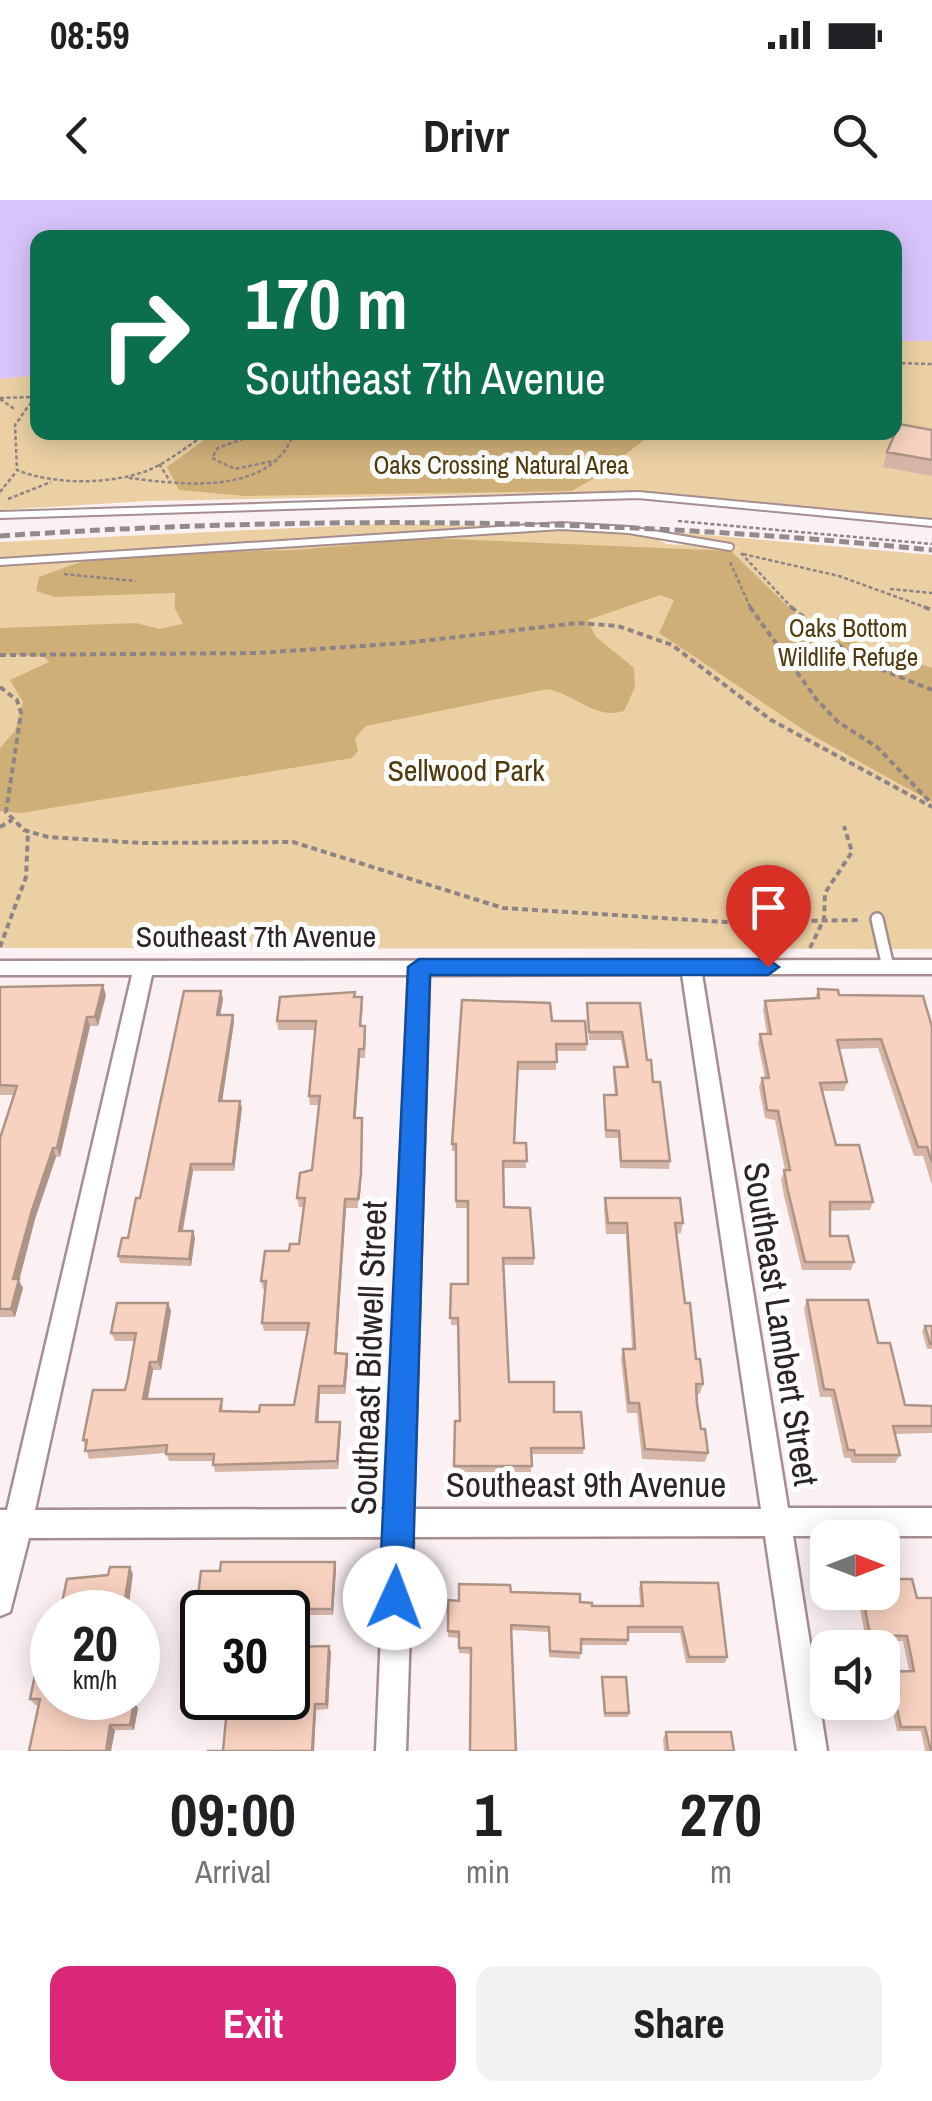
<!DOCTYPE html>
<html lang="en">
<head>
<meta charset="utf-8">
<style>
  body { margin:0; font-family:"Archivo Narrow",sans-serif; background:#f2f2f2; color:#202124; height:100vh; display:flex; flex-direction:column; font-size:38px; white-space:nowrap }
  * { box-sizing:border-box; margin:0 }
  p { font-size:32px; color:#757577 }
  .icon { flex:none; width:55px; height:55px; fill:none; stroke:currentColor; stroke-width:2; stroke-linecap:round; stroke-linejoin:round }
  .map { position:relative; height:1551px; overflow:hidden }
  .details { display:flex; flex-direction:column; background:#fff; flex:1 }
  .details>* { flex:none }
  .hud { position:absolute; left:30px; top:30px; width:872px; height:210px; border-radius:20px; box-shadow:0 5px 25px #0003; background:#0b6e4f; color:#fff; overflow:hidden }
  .needle { width:65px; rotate:90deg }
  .tools { position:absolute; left:810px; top:1320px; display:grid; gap:20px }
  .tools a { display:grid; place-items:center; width:90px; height:90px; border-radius:20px; background:#fff; box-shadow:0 5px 25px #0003; font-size:50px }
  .speed { position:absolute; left:30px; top:1390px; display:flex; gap:20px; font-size:50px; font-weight:700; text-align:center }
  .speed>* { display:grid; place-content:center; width:130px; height:130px; border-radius:50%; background:#fff; box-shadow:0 5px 25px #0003; line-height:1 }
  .speed small { font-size:25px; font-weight:400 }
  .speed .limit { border:5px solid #111; border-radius:15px; background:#fff; color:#111 }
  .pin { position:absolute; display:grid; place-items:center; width:85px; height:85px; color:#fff; margin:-102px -42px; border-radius:50% 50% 50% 0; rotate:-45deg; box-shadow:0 0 10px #0007 }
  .pin .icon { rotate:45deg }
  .me { position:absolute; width:110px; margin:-55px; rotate:2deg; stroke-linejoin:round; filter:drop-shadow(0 0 8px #0008) }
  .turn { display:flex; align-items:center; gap:35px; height:210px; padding:0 50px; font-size:45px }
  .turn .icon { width:130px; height:130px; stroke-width:2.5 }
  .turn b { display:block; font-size:70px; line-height:85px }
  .eta { display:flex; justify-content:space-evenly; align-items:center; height:170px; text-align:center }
  .eta b { font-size:60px; font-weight:800; line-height:70px }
  .button { display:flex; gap:20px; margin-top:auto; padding:20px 50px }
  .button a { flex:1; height:115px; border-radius:20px; background:#db2777; color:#fff; font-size:40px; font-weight:800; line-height:115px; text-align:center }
  .button a+a { background:#f2f2f2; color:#202124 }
  .status { display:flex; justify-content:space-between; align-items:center; height:70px; padding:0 50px; background:#fff; direction:ltr }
  .status svg { height:28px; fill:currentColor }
  header { display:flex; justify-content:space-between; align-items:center; height:130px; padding:0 50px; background:#fff; font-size:45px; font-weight:800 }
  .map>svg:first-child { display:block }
  .green { fill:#ebd0a3 }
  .forest { fill:#cfaf78 }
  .water { fill:#d9c3fc }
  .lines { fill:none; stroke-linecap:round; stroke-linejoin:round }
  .service-far1-casing { stroke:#a68e90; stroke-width:10 }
  .service-casing { stroke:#a68e90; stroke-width:16 }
  .minor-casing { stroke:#a68e90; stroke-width:5 }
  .path-far1 { stroke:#8e8485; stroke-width:2.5; stroke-dasharray:4 2.5; stroke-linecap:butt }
  .path { stroke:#8e8485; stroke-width:4; stroke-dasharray:6 4; stroke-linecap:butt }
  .service-far1 { stroke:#fff; stroke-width:6 }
  .service { stroke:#fff; stroke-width:11 }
  .minor { fill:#fff; fill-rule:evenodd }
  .rail { stroke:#948a8b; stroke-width:5; stroke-dasharray:10 5; stroke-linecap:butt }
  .wall { fill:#d5b5a6 }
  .shaded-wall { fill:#ae9387 }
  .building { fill:#f8d2c1; stroke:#ae9387; stroke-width:2.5 }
  .route { fill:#1a73e8; stroke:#114b97; stroke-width:2.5 }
  .labels { text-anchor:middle; stroke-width:10; stroke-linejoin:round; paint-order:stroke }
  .far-park-label { font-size:25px; fill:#503a0c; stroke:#fff }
  .park-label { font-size:30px; fill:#503a0c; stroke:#fff }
  .street-label { font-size:30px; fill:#2d2424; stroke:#fff }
  .near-street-label { font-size:35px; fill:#2d2424; stroke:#fff }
</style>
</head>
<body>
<div class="status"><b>08:59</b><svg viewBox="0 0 49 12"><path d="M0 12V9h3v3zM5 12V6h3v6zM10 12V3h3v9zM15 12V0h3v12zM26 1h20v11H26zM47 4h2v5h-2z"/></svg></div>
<header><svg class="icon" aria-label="back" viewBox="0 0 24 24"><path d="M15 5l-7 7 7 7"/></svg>Drivr<svg class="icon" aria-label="search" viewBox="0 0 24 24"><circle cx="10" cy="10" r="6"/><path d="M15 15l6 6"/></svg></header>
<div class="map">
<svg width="932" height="1551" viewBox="0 0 932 1551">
  <rect width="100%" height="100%" fill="#fcf1f2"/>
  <path class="green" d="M895 141H932V327L566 293 148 301 0 310V179L37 175 38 232H895Z
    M379 324 504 326 404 334 568 329 645 334 667 344 742 348 660 333H685L932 355V749L0 748V342Z"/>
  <path class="forest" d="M215 232H653V233L595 278 571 291 245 296 179 290 167 267Z
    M428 338 731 351 808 426 932 468V602L810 534 659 433 674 400 660 395 588 420 595 436 634 468 635 487 624 511C595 520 575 494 547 489L366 526 355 538 358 551 352 558 21 613 0 611V548L15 531 23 502 10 480 49 462 44 457 0 454V428L136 423 159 429 183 424 175 409V393L55 397 36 391 39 377 100 355 295 350Z"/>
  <path class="water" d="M0 0H932V141H895V38H38L37 175 0 179Z"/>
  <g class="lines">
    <defs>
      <path id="service-far1" d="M0 315 638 295 932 323
        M0 362 561 326 629 330 730 347"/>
      <path id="service" d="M877 719 888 767"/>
      <path id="minor" d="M932 760V774H702L788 1308H932V1336H793L827 1551H797L765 1336 413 1337 406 1551H376L385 1337 29 1338 10 1412 0 1416V1310H7L132 775H0V761ZM682 774 761 1309H413L429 775ZM152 775H409L386 1309 35 1310Z"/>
    </defs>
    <use href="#service-far1" class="service-far1-casing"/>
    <use href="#service" class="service-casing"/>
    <use href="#minor" class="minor-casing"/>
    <path class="path-far1" d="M895 163 932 164
      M35 197 15 225 17 270C53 285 111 285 149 270 170 261 190 244 209 232
      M0 198 33 197
      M0 199 16 210
      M262 232 218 248 212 258 235 269 278 260
      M159 264 170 281
      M129 278C183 285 273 296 294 232
      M0 292 16 272
      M8 299 51 282
      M678 321 932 344
      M741 353 793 409
      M743 354 839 376 930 409
      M730 362 751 409
      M64 374 136 381
      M890 389 932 393"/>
    <path class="path" d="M750 407 817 500 838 522 877 547 932 604
      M791 407 858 460 932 490
      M924 407 932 410
      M0 455 258 453 405 443 577 423 618 426 672 445 771 520 932 607
      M0 487 17 500 21 513 6 612 24 630 48 637 142 643 293 642 503 708 725 722 861 720
      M0 627 12 620
      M0 747 26 677 28 631
      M810 748 824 719 825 693 852 652 844 626"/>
    <use href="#service-far1" class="service-far1"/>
    <use href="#service" class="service"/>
    <use href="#minor" class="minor"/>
    <path class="rail" d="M0 336C312 315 621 318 932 350"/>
  </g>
  <path class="wall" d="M932 230V276L883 267 887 252Z
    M0 787 106 795 98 826H90L60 957H56L35 1019 19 1081 23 1088 15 1117H0V938L14 895H0Z
    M818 789 932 827V985L923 956H914L878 848 839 849 847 882 844 891H823L836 945 873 1002 870 1010 830 1011V1036L854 1062 851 1070H802L784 996 781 979 785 970 775 920 765 918 759 887 762 878H765L758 843 760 834H767L763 810 765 801 815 798Z
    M221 791 223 799 220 815H233L234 822 222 901H240L242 908 234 971H193L183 1031 195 1038 191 1066 120 1063 118 1056 128 1038 140 998Z
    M355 792 356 797 363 807 361 826 366 835 365 858H360L355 918 363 927 361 983 359 1008H346L336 1153 347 1154 348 1162 345 1194H320L318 1222 341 1229 338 1269 215 1272 213 1261H169L166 1253 89 1259 83 1240 125 1190 135 1141H115L111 1133 168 1103 171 1111 161 1170H153L148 1199H222L223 1211 259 1212 294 1205 307 1131H264L262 1123 266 1089H263L261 1081 289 1051 299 1044 304 1007H299L297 998 312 970 319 905H310L309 896 315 830H278L277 821Z
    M587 803H640L647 860 653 882 670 961 669 969 620 968 618 938H605L604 895H615L613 875 614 867H626L621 840H589Z
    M552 821 587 844 586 851H556V870H517L514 943H526V968H504V1007L534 1058V1065H504L509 1182 554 1212 584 1248 583 1254H531V1272H454L455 1221H460L458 1125H451V1084H468V1008H456V951H452V944Z
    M605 998 683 1023 681 1033 676 1034 685 1103 703 1184 700 1194H697L701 1229 708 1253 705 1262 642 1259 637 1213H627L621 1159 623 1149H632L626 1034H606L604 1009Z
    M807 1100 878 1143 905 1205 932 1206V1233L895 1234 900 1255 895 1263H852L850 1258H844L831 1197H820L804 1109Z
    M925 1126H932V1149H927L922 1131Z
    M221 1362H335L336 1369 333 1415H295L293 1447 329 1446 331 1452 328 1509 316 1510 314 1551H207H223L228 1498H288V1412H202V1443L196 1444 193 1437 201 1371H220Z
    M912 1379 932 1551H925L921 1531H897L892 1508H884L882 1472 909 1471 903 1441H866L857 1392H882Z
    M641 1382 727 1457 725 1463H686L680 1433H628L627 1445H581L580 1459 549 1457V1432L512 1430 471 1454 459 1453V1438L448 1437V1431L459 1401 511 1392 580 1402 592 1406H640L639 1388Z
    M602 1477 629 1513 628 1517H604Z
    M30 1499 134 1502 138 1508 134 1530H115L111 1551H29L38 1505H35Z
    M666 1532 734 1551H664L663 1539Z"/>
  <path class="shaded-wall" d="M103 785 106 795 98 826 95 817Z
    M221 791 223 799 219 822 217 815Z
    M233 815 234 822 221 909 219 901Z
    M87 817 90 826 60 957 57 948Z
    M359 849 360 858 355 927 354 918Z
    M240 901 242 908 234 971 233 964Z
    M362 918 361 983 359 1008 358 999Z
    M53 948 56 957 35 1019 19 1081 23 1088 15 1117 11 1109 13 1079 32 1010Z
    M191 964 193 971 181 1038 179 1031Z
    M345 999 346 1008 336 1161 335 1153Z
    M193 1031 195 1038 191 1066 189 1059Z
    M168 1103 171 1111 161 1170 158 1162Z
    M347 1154 348 1162 345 1194 344 1186Z
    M150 1162 153 1170 146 1207 143 1199Z
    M319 1186 320 1194 318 1229 316 1222Z
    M340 1222 341 1229 338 1269 337 1261Z
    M335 1362 336 1369 333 1415 332 1409Z
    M130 1367 133 1374 128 1412H123Z
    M293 1409 295 1415 292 1453 290 1447Z
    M329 1446 331 1452 328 1509 326 1504Z
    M134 1502 138 1508 134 1530 130 1525Z
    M315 1504 316 1510 314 1551H312Z
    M110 1525 115 1530 111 1551H106Z"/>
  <path class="building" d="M899 224 932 230V260L887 252Z
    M103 785 95 817H87L57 948H53L32 1010 13 1079H19L11 1109H0V938L17 886 0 885V787Z
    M818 789 838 790 839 795 923 796 932 827V963L927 947H918L881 839 837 840 847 882 820 883 836 945H859L873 1002H830V1036H848L854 1062H805L787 987 784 970H790L778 911 767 910 762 878H769L760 834H771L765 801 819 798Z
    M184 791H221L217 815H233L219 901H240L233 964H191L179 1031H193L189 1059 118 1056 122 1038H128L136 998H140Z
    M355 792 354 797H362L360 826H365L364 849H359L354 918H362L361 974 358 999H345L335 1153 347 1154 344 1186H319L316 1222H340L337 1261 213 1265 214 1254H166L167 1245 85 1251 87 1240H83L93 1190H125L128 1178 136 1133H111L117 1103H168L158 1162H150L143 1199H222L220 1211 259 1212 260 1205H294L309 1123H262L266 1081H261L265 1051H289L290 1044H299L305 998H297L300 973 312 970 320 896H309L316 821H277L280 797Z
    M462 800 550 803 552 821H585L587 844H556L557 862H518L514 943H526L527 961H503L504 1007 530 1008 534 1058H503L509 1182H554V1212H581L584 1248H531L532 1266H454L455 1221H460L458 1118H450L451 1084H468V1001H456V944H452Z
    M587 803H640L647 860H651L653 882H660L670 961H621L619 931 606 930 604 895H617L614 867H628L622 832H589Z
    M605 998H680L683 1023H675L685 1103H690L696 1159H700L703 1184H696L697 1204 701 1229H705L708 1253 645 1249 639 1203H629L623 1149H635L627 1023H608Z
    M807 1100H868L878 1143H890L905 1205 932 1206V1226H893L900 1255H855L854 1250H848L834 1190 824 1189Z
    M925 1126H932V1144H930Z
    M221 1362H335L332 1409H293L290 1447 329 1446 326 1504H315L312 1551H207H223L228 1498H288V1412H202V1437H193L201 1371H220Z
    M110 1367H130L123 1412H60L67 1379 108 1375Z
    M882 1379H912L917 1398H932V1551H931L925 1527H901L896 1504H888L882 1472 914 1471 907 1436 870 1435 862 1392H882Z
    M641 1382 718 1383 727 1457H689L682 1427H628V1440L581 1439V1453L550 1451 549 1427 511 1425 516 1551H470L471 1448H459V1432L448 1431V1400L459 1401V1384L510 1385 511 1392 580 1394V1402L592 1403V1406H643Z
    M42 1442H52V1498H110L109 1502H134L130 1525H110L106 1551H29L40 1499H30Z
    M602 1477H626L629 1513H605Z
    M666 1532H731L734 1551H668Z"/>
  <path class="route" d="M419 759H768L779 767 768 775H430L412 1398 407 1410 395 1414 384 1410 379 1398 408 767Z"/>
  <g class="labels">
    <g class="far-park-label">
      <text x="501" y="274">Oaks Crossing Natural Area</text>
      <text x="848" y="437">Oaks Bottom<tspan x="848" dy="29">Wildlife Refuge</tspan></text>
    </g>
    <g class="park-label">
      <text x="466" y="581">Sellwood Park</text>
    </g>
    <g class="street-label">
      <text x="256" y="747">Southeast 7th Avenue</text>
    </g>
    <g class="near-street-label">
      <text transform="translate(781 1124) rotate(81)" y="12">Southeast Lambert Street</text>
      <text transform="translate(369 1158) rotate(-88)" y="12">Southeast Bidwell Street</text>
      <text x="586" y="1297">Southeast 9th Avenue</text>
    </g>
  </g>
</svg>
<div class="tools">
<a><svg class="needle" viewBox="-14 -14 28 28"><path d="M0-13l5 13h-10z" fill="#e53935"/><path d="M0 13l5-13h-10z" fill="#757577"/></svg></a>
<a><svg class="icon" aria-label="sound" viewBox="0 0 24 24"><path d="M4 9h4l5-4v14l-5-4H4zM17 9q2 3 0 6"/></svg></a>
</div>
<div class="speed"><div>20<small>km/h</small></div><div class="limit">30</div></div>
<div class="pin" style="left:768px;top:767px;background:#d93025"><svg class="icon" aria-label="arrive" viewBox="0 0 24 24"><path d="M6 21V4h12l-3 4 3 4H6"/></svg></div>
<svg class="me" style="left:395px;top:1398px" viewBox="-20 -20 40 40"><circle r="19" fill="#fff"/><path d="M0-13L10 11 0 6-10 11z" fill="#1a73e8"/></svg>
<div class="hud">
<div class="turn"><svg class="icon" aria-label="right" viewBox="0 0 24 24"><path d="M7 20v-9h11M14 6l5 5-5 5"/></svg><div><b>170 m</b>Southeast 7th Avenue</div></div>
</div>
</div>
<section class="details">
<div class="eta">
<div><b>09:00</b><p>Arrival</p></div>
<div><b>1</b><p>min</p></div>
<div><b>270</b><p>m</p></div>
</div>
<div class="button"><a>Exit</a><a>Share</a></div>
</section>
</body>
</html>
